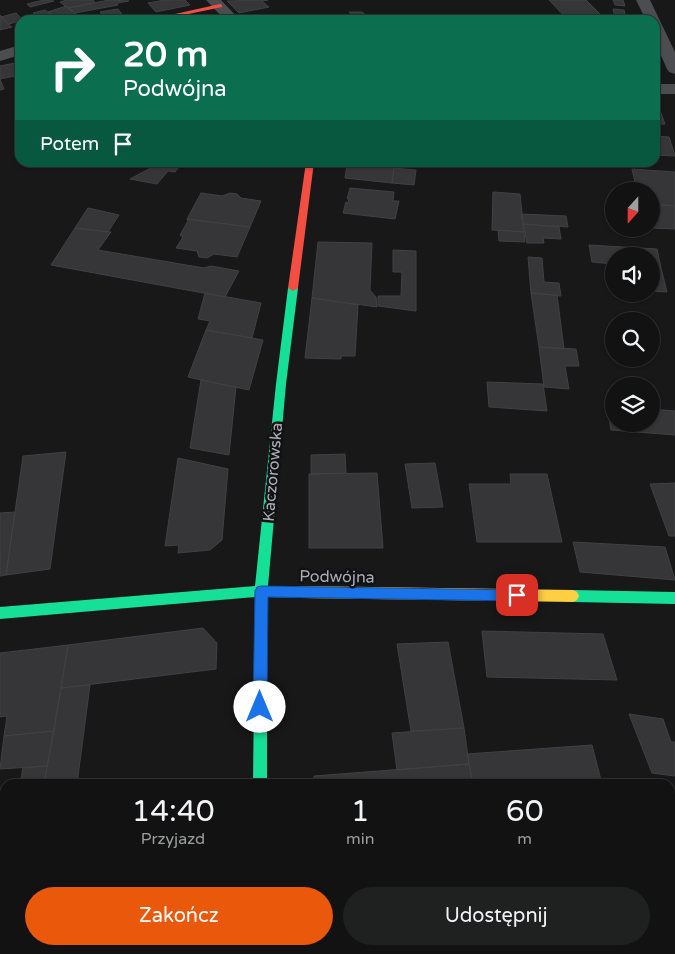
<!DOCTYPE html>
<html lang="pl">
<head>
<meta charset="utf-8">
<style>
  body { margin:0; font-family:"Varela Round",sans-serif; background:#1f2020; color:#f1f3f6; height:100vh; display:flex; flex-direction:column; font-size:19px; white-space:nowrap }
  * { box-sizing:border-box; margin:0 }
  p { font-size:16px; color:#9c9e9f }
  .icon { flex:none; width:28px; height:28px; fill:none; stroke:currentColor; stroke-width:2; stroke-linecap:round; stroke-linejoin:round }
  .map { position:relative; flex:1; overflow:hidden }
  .side { position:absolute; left:0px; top:779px; width:675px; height:176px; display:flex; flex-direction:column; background:#121212; border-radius:15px 15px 0 0; box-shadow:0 1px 4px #0004,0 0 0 1px #313232 }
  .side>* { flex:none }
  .banner { position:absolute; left:15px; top:15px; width:645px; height:152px; border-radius:15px; box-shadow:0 1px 4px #0004,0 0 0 1px #313232; background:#0b6e4f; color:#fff; overflow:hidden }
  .needle { width:32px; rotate:201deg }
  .fabs { position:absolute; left:605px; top:182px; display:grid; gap:10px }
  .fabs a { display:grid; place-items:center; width:55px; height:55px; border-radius:50%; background:#121212; box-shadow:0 1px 4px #0004,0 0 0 1px #313232; font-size:25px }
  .pin { position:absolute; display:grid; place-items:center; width:42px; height:42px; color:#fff; margin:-21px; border-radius:10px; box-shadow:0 2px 8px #0006 }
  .me { position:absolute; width:55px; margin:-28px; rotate:0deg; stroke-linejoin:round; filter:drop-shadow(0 0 4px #0008) }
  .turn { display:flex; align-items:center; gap:18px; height:105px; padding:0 25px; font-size:22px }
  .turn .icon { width:65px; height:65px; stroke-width:2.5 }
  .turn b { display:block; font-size:35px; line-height:42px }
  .then { display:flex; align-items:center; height:48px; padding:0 25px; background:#0003; gap:10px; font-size:19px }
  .eta { display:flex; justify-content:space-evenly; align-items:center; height:85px; text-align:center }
  .eta b { font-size:30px; font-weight:600; line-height:35px }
  .action { display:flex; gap:10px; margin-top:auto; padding:10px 25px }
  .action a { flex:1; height:58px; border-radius:30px; background:#ea580c; color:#fff; font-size:20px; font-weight:600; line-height:58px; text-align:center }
  .action a+a { background:#1f2020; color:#f1f3f6 }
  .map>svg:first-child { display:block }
  .building { fill:#363638; stroke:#414144 }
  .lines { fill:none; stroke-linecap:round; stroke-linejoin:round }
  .street { fill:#4c4d51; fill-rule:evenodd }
  .fast { fill:#16e098; fill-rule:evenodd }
  .slow { fill:#ffcf43; fill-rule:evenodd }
  .jam { fill:#f24e42; fill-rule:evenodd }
  .route { fill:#1a73e8; stroke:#114b97 }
  .labels { text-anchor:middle; stroke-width:5; stroke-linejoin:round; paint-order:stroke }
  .street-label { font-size:16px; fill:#aaadb8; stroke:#121214 }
</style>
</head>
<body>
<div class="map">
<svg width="675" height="954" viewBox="0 0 675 954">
  <rect width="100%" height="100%" fill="#181818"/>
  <path class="building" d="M44 0 54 1 30 7 27 4Z
    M67 0H93L95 3 68 8 60 2Z
    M109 0 129 1 117 3 118 5 75 13 68 8Z
    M165 0H185L190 5 156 12 148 3Z
    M268 0 262 1 269 7 239 13 227 1Z
    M549 0H586L604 18 568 20Z
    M613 0H623L625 6 615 5Z
    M66 6 84 20H59L48 12Z
    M118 9 125 18 106 20 100 12Z
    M613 9 624 10 626 17H615Z
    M45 10 48 12 56 18 43 20 33 13Z
    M349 12H362L373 20H357Z
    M16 13 23 20 9 24 1 17Z
    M0 15 8 24 12 27 0 30Z
    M294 15 300 20H272Z
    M194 17 205 20H177Z
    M20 62V75L0 79 4 89 0 90V66Z
    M655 104 658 105 665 124H655Z
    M655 136 669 137 675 156 655 155Z
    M162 162 181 164 175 172 168 171 157 184 130 179Z
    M347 164 394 168 392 183 345 178Z
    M394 168 416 170 414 185 392 183Z
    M632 169 675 172V206L651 204V191H637Z
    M350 188 394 192 393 201H399L395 219 343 213 346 202 348 203 349 199H347Z
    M493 192 520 194 524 232 492 230Z
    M201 193 222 196 230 193 237 194 241 198 261 201 250 227 187 219Z
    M651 204 675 206V229L651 228Z
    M88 208 119 215 108 232 75 228Z
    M521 214 566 216 568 227 523 224Z
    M187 219 250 227 237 257 214 254 207 258 199 257 197 251 176 248 183 237 180 235 188 221Z
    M523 224 559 227 561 239 543 238 544 243H527Z
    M75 228 111 232 98 250 204 268 211 266 239 271 225 297 51 265Z
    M498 230 524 232 525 242 499 241Z
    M318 242 372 243 370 290 376 297 377 307 312 298Z
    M589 245 657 249 661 268 651 267V256H614V264L592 262Z
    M393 250 416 251V311L378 306V296H401L402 272H393Z
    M528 257 542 258 544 282 559 283 561 296 531 293Z
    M608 263 614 264V289H613Z
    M651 267 661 268 667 292 651 291Z
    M205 293 261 303 252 338 206 330 210 321 198 319Z
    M531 293 557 295 564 349 539 347Z
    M312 298 358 305 355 356H341V359L305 358Z
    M206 330 263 340 249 390 188 377Z
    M539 347 576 349 579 366H565L569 389 544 387Z
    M201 380 236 387 229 455 190 448Z
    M487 382 543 384 547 411 489 407Z
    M607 406H614V424H651V409L675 411V435L611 430Z
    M66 452 50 569 6 575 23 456Z
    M345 454 346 473 311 474V455Z
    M178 458 228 469 222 540 210 550 178 553 179 545 165 546Z
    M435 463 443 507 412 508 405 464Z
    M377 473 383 548H309V474Z
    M510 474H547L562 542H477L469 484H511Z
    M675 483V536H669L650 484Z
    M15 512 6 575 0 576V513Z
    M573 542 665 547 675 580 580 572Z
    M203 628 217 643 216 669 61 688 68 645Z
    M482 631 603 634 617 680 487 677Z
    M448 642 464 728 411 731 397 644Z
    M68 645 54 731 4 736 7 716 0 717V653Z
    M90 685 77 784H44L61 688Z
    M629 714 663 719 671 742H675V776L652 773Z
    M464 728 469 764 397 770 392 733Z
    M54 731 47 766 0 769 4 736Z
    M592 745 602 784H473L467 754Z
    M469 764 473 784H314V776Z
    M47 766 44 784H20L23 768Z"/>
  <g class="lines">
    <path class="street" d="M206 0H221L240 20H225Z
      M636 0H650L675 52V74L669 72 667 69 655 42V20H646Z
      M20 45V55L0 61V51Z
      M655 84H675V94H655Z
      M238 950H278V954H238Z"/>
    <path class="fast" d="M293 285 298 288 286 384 268 586H301L305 588 307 592 305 596 301 598 267 597V784H253L255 597 0 619V607L255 586 276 384 288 288Z
      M573 590 675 592V604L573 602 569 600 567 596 569 592Z"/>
    <path class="slow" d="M301 586 573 590 577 592 579 596 577 600 573 602 301 598 297 596 295 592 297 588Z"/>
    <path class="jam" d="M220 4 222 5V7L160 20H148Z
      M306 162H314L298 288 293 291 288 288Z"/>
  </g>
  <path class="route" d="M261 586 517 590 522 591 524 595 522 599 517 601 268 597 267 707 265 712 260 714 255 712 253 707 255 591 257 587Z"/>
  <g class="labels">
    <g class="street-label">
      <text transform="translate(272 472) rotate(-85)" y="6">Kaczorowska</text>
      <text transform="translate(337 576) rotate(1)" y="6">Podwójna</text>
    </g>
  </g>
</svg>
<div class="fabs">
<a><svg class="needle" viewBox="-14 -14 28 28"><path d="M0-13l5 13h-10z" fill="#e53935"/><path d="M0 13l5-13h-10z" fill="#9c9e9f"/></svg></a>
<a><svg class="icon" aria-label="sound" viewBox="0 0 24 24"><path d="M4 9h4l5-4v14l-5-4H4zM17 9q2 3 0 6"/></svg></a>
<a><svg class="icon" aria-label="search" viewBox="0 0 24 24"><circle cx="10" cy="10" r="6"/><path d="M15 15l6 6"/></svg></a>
<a><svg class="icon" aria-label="layers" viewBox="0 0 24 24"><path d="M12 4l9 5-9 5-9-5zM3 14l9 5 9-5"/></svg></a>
</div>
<div class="pin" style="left:517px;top:595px;background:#d93025"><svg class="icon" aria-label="arrive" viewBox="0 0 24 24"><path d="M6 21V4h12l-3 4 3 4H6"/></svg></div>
<svg class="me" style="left:260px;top:707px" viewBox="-20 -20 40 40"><circle r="19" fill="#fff"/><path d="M0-13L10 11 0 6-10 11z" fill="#1a73e8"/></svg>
<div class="banner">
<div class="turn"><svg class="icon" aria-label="right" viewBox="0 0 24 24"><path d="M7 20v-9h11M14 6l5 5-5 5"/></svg><div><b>20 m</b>Podwójna</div></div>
<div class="then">Potem<svg class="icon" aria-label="arrive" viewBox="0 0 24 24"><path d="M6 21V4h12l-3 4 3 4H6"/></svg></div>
</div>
<section class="side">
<div class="eta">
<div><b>14:40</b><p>Przyjazd</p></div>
<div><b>1</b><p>min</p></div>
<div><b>60</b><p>m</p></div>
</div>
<div class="action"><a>Zakończ</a><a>Udostępnij</a></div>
</section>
</div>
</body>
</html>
